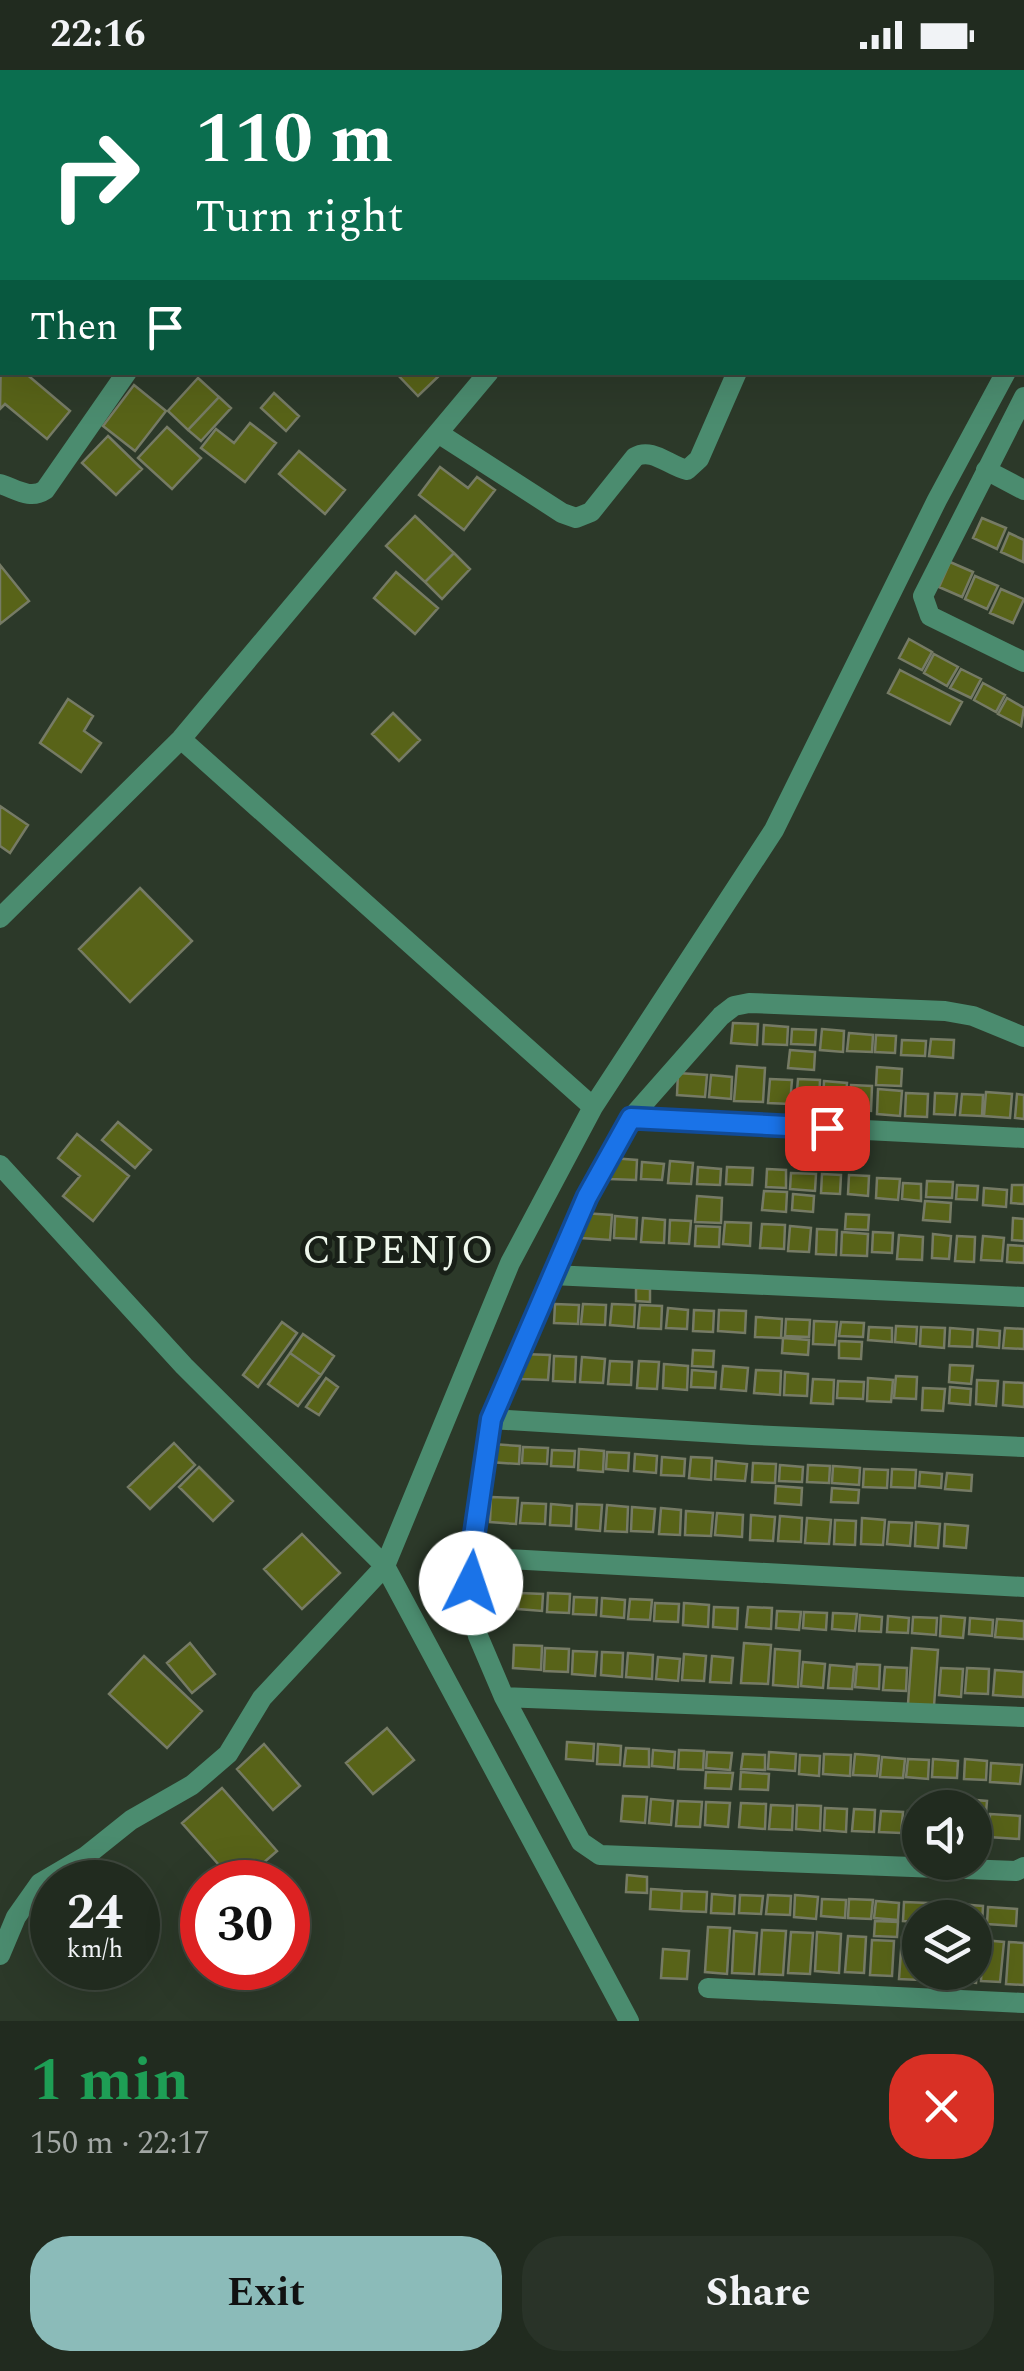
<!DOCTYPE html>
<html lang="en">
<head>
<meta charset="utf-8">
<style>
  body { margin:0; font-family:Spectral,serif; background:#293328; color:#f1f3f6; height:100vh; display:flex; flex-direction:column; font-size:38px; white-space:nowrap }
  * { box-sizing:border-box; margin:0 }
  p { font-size:32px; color:#a2a7a4 }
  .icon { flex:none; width:55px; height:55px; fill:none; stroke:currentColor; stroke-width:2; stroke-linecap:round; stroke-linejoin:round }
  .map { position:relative; height:1951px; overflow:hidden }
  .details { display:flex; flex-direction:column; background:#212b1f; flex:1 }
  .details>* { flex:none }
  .guide { position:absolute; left:0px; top:0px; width:1025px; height:305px; box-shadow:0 10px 40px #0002,0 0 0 2px #3e473d; background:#0b6e4f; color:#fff; overflow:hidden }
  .controls { position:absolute; left:902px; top:1720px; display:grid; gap:20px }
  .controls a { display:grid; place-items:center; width:90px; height:90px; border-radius:50%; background:#212b1f; box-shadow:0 10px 40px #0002,0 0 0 2px #3e473d; font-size:50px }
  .speed { position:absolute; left:30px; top:1790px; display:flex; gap:20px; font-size:50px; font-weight:700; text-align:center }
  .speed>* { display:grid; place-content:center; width:130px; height:130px; border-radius:50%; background:#212b1f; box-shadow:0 10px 40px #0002,0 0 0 2px #3e473d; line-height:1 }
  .speed small { font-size:25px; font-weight:400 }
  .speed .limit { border:15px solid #d22; background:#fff; color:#111 }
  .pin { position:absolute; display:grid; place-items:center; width:85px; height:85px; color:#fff; margin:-42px; border-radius:20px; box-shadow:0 5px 15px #0006 }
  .me { position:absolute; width:110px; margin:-55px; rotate:4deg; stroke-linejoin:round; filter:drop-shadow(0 0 8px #0008) }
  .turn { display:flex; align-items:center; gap:35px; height:210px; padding:0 30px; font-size:45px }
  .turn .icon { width:130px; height:130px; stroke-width:2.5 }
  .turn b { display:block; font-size:70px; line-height:85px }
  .then { display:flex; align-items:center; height:95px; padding:0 30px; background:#0003; gap:20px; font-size:38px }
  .round { display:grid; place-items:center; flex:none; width:105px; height:105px; border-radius:40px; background:#293328 }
  .summary { display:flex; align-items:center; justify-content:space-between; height:170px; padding:0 30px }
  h1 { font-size:60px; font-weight:700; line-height:75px; color:#1e9e55 }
  .primary-button { display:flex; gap:20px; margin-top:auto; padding:20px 30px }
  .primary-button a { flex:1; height:115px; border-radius:40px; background:#8bbbb9; color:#111; font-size:40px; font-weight:700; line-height:115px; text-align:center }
  .primary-button a+a { background:#293328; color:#f1f3f6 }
  .status { display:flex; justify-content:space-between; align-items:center; height:70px; padding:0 50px; background:#212b1f; direction:ltr }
  .status svg { height:28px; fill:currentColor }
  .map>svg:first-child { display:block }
  .building { fill:#586318; stroke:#767b65; stroke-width:2.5 }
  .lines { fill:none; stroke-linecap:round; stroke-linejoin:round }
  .minor { stroke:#4b8c6f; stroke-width:20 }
  .route-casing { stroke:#114b97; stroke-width:25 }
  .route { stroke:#1a73e8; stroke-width:18 }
  .labels { text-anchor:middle; stroke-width:10; stroke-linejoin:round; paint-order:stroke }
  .quarter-label { font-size:40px; letter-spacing:2.5px; fill:#eef7ec; stroke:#181f17 }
</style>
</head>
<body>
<div class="status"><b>22:16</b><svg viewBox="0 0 49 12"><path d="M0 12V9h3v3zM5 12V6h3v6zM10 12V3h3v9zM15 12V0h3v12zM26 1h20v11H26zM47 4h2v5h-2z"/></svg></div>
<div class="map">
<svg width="1024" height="1951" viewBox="0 0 1024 1951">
  <rect width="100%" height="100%" fill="#2c3929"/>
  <path class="building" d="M1 283 2 302H24L70 341 47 369 5 334 0 339Z
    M395 302H443L418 326Z
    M198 308 219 327 188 360 168 341Z
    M134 315 166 341 135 381 103 356Z
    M274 323 299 346 286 361 261 338Z
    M219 327 231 338 201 371 188 360Z
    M250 353 276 373 245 412 201 378 216 359 234 373Z
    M167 357 201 388 172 419 138 388Z
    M108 366 142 399 116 425 82 393Z
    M299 381 345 420 325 444 279 404Z
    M440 397 468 418 477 407 495 420 464 460 419 425Z
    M415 446 454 483 425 512 386 476Z
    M982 448 1006 458 997 479 973 468Z
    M1009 463 1024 470 1023 492 1001 482Z
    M454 483 470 499 442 529 425 512Z
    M950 492 973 502 962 527 939 517Z
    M0 495 29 531 0 554Z
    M396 502 438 538 415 564 374 528Z
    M975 506 998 516 987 539 965 529Z
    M1001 519 1024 529 1013 553 990 543Z
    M909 569 932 582 922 600 899 588Z
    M934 584 958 597 947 616 924 603Z
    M961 599 981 609 971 628 950 618Z
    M900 600 962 632 950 654 888 623Z
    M983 613 1005 625 996 642 974 630Z
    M1007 628 1024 638 1021 656 998 644Z
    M68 629 93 646 84 661 101 673 81 702 40 673Z
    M393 643 420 670 399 691 372 664Z
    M0 736 28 755 10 783 0 776Z
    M140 818 192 871 130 932 79 879Z
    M733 953 758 954 757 975 731 973Z
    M764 955 788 957 787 975 763 974Z
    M792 959 816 960 815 975 791 974Z
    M822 959 844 961 843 982 820 980Z
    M849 963 873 965 872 982 847 981Z
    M876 965 896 966 895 983 875 982Z
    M931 969 954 970 953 988 929 986Z
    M902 970 926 971 925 986 901 985Z
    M790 980 815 982 814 1000 788 998Z
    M737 996 765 998 763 1032 734 1031Z
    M877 997 902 999 901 1016 876 1015Z
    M678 1003 707 1005 705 1027 677 1025Z
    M711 1005 732 1007 731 1029 709 1027Z
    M770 1009 792 1010 790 1034 768 1033Z
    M798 1009 820 1010 819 1034 796 1033Z
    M824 1011 847 1013 846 1033 823 1031Z
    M851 1015 872 1016 871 1041 849 1039Z
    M878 1019 902 1021 900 1046 877 1044Z
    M986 1022 1012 1024 1010 1048 984 1046Z
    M906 1023 928 1024 927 1047 905 1046Z
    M935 1023 957 1024 955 1045 934 1044Z
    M962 1024 983 1025 982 1046 960 1045Z
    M1017 1024 1024 1025V1049L1015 1048Z
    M118 1052 151 1080 135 1098 102 1070Z
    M77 1064 129 1106 93 1151 63 1126 80 1106 58 1088Z
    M611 1088 637 1090 636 1110 610 1109Z
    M670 1091 693 1093 691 1114 668 1113Z
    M642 1092 664 1094 662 1110 641 1109Z
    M698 1097 721 1099 720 1115 697 1114Z
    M727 1097 753 1098 752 1115 726 1114Z
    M767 1099 786 1100V1118L766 1117Z
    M791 1103 816 1104 815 1121 790 1119Z
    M822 1104 841 1105 840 1124 821 1123Z
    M849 1105 869 1106 868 1126 848 1124Z
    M877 1108 900 1109 898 1130 876 1128Z
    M927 1111 953 1112 952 1128 926 1127Z
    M903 1113 921 1114V1131L902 1129Z
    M957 1115 978 1116 977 1130 956 1129Z
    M1012 1115H1024V1134L1011 1133Z
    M984 1118 1007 1120 1006 1137 983 1135Z
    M764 1121 787 1122 786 1142 762 1140Z
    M793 1124 814 1126 813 1142 792 1140Z
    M697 1126 722 1128 721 1153 695 1152Z
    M925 1131 951 1133 950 1152 923 1150Z
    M583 1143 612 1145 610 1170 581 1168Z
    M846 1144 869 1145 868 1160 845 1159Z
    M615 1146 637 1148 636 1169 614 1168Z
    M643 1148 665 1150 664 1173 641 1172Z
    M1013 1148 1024 1149V1171L1012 1170Z
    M670 1150 691 1151 689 1174 669 1173Z
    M725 1152 751 1153 750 1176 723 1174Z
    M762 1154 785 1155 784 1179 760 1178Z
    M696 1156 720 1157 719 1177 695 1176Z
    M790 1156 811 1158 809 1182 788 1181Z
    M817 1159 837 1160 836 1185 816 1184Z
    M842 1162 868 1164 867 1186 841 1185Z
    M873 1162 893 1163 892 1183 872 1182Z
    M933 1164 951 1166 949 1189 932 1188Z
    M899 1165 923 1167 922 1190 897 1189Z
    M957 1166 975 1167 974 1192 955 1191Z
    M983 1166 1004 1168 1002 1191 981 1190Z
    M1008 1175 1024 1176V1193L1007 1192Z
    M636 1218 650 1219V1232L636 1231Z
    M555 1234 579 1235 578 1254 554 1253Z
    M583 1234 606 1235 605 1255 581 1254Z
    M612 1234 635 1235 634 1257 610 1255Z
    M640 1235 662 1236 661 1259 638 1258Z
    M668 1238 688 1240 687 1259 666 1258Z
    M694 1240 714 1241 713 1262 693 1261Z
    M719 1240 746 1241 745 1263 718 1261Z
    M756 1247 782 1249 781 1268 755 1267Z
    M786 1249 810 1250 809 1267 785 1266Z
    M814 1251 837 1252 835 1275 813 1274Z
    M282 1252 297 1263 258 1317 243 1305Z
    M841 1252 864 1253 863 1267 839 1266Z
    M896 1256 917 1257 916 1274 895 1272Z
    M869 1257 892 1258V1272L868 1270Z
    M921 1257 945 1258 944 1278 920 1276Z
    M950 1258 973 1260 972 1277 949 1276Z
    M1005 1258 1024 1259V1279L1003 1278Z
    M978 1259 1000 1261 999 1278 977 1276Z
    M303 1264 334 1286 321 1305 290 1283Z
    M783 1268 809 1270 808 1285 782 1283Z
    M839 1271 862 1272 861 1289 839 1288Z
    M693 1280 714 1281 713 1297 692 1296Z
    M290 1283 321 1305 298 1336 268 1314Z
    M523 1284 550 1285 548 1310 521 1309Z
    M554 1286 576 1287 575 1312 553 1311Z
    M582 1287 605 1289 603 1313 580 1312Z
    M610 1291 632 1292 631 1315 608 1314Z
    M639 1291 659 1292 657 1319 637 1318Z
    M664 1294 688 1296 687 1320 663 1318Z
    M950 1295 973 1296 971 1314 949 1312Z
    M723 1296 748 1298 746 1321 721 1319Z
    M692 1300 716 1302 715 1318 691 1317Z
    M756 1300 781 1301 780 1325 754 1323Z
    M785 1302 808 1304 807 1326 784 1325Z
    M896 1306 917 1307 916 1329 894 1328Z
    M326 1308 338 1317 319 1345 306 1337Z
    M868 1308 893 1310 891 1332 867 1331Z
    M813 1309 834 1310 833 1334 811 1333Z
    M977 1310 998 1311 996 1336 976 1334Z
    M838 1311 864 1312 863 1329 837 1328Z
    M1004 1312 1024 1313V1337L1003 1335Z
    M950 1317 971 1319 970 1335 949 1333Z
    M923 1318 945 1319 943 1341 922 1340Z
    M174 1373 195 1395 150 1439 128 1417Z
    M492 1374 520 1376 519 1394 490 1392Z
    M523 1377 548 1378 547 1394 522 1393Z
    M579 1379 604 1381 603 1402 578 1400Z
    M552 1380 575 1381 574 1397 551 1396Z
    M607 1382 629 1383 628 1401 606 1399Z
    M635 1384 657 1386 656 1403 634 1401Z
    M662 1387 685 1389 684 1406 661 1405Z
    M691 1387 712 1388 711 1410 689 1408Z
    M716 1391 747 1394 745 1411 715 1409Z
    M753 1393 776 1394 775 1413 752 1412Z
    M780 1395 803 1397 802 1412 779 1411Z
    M808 1395 830 1396 829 1413 807 1412Z
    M833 1396 860 1398 859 1415 832 1413Z
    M199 1397 233 1431 213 1451 179 1417Z
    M864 1399 888 1400 887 1418 863 1417Z
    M892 1399 916 1400 915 1418 891 1417Z
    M920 1402 942 1404 941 1418 919 1416Z
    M947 1403 972 1405 971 1421 945 1419Z
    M776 1416 802 1418 801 1435 775 1433Z
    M832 1418 859 1420 858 1433 831 1432Z
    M491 1427 518 1428 516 1454 490 1452Z
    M522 1433 546 1434 545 1454 520 1453Z
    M551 1434 572 1436 571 1456 550 1455Z
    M577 1434 602 1435 600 1461 576 1459Z
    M607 1435 628 1437 627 1462 605 1461Z
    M632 1437 655 1439 653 1462 631 1461Z
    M661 1438 681 1440 680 1465 659 1464Z
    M686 1441 713 1443 711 1466 685 1465Z
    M717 1443 743 1445 742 1467 715 1465Z
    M751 1445 775 1447 773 1471 750 1470Z
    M780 1446 802 1448 801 1472 778 1471Z
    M807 1448 831 1450 829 1474 805 1473Z
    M862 1448 885 1450 883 1475 861 1474Z
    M835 1450 856 1451 855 1475 834 1474Z
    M889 1452 912 1453 910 1476 887 1474Z
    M916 1452 940 1454 938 1478 915 1476Z
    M945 1454 968 1456 966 1478 944 1476Z
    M302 1464 340 1503 302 1539 264 1499Z
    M489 1521 515 1522 514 1539 488 1538Z
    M520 1523 543 1524 542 1541 518 1539Z
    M548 1523 570 1524 569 1543 547 1542Z
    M574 1527 597 1528 596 1545 573 1544Z
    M602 1528 625 1530 624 1548 601 1546Z
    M630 1529 652 1530 650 1550 628 1549Z
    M655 1533 679 1534 678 1552 654 1551Z
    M684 1533 709 1535 708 1557 683 1555Z
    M714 1537 738 1538 737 1559 713 1557Z
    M748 1537 772 1538 771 1559 746 1557Z
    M777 1541 801 1542 799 1560 776 1558Z
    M804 1542 827 1543 826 1560 803 1558Z
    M833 1543 857 1544 855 1561 832 1559Z
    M860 1545 882 1547 881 1562 859 1561Z
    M888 1546 909 1548 908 1563 887 1562Z
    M941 1546 965 1548 963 1568 940 1566Z
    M913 1547 937 1548 936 1565 912 1563Z
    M970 1548 993 1550 992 1566 969 1564Z
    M997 1549 1024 1551V1569L995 1567Z
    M190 1573 215 1604 192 1623 167 1593Z
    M744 1573 771 1575 768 1614 741 1613Z
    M514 1575 542 1576 541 1600 513 1598Z
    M545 1578 569 1579 568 1602 544 1601Z
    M912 1578 938 1580 934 1636 908 1634Z
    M775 1579 800 1581 798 1617 773 1615Z
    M573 1581 597 1582 595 1606 572 1604Z
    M602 1582 623 1583 622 1607 601 1605Z
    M628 1583 653 1585 652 1609 626 1607Z
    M684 1584 706 1586 704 1611 682 1610Z
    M144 1586 202 1641 167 1678 109 1624Z
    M712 1586 733 1588 731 1613 710 1612Z
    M658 1587 680 1589 678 1611 656 1609Z
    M803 1592 825 1594 823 1618 801 1616Z
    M857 1594 880 1595 879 1619 855 1617Z
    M830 1595 854 1597 852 1619 828 1618Z
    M885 1597 907 1598 906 1621 883 1620Z
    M941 1598 963 1599 961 1627 939 1625Z
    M967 1598 989 1599 988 1624 965 1623Z
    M995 1600 1024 1602 1023 1627 993 1625Z
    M387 1658 414 1690 373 1724 346 1693Z
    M567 1672 594 1674 593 1691 566 1689Z
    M264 1674 300 1716 273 1740 237 1699Z
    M598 1674 621 1676 620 1695 597 1694Z
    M626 1678 649 1679V1697L624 1696Z
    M653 1680 675 1682 674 1698 652 1696Z
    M679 1680 704 1681 703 1700 678 1699Z
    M707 1682 732 1683 730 1700 706 1698Z
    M769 1682 796 1684 795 1701 768 1699Z
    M743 1684 765 1685V1700L741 1699Z
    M824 1684 851 1685 850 1706 823 1704Z
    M855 1684 879 1686 877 1706 853 1705Z
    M800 1685 820 1686 819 1706 799 1704Z
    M882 1687 905 1689 903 1708 880 1707Z
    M908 1689 929 1690 928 1709 906 1707Z
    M933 1689 958 1691 957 1708 932 1707Z
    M965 1689 987 1691 986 1710 964 1709Z
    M991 1693 1022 1695 1020 1714 990 1712Z
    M706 1702 733 1703 731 1719 705 1718Z
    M741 1702 769 1704 768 1720 740 1719Z
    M222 1718 277 1781 241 1812H234L182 1753Z
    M623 1726 647 1727 645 1753 621 1751Z
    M651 1729 673 1731 671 1755 649 1753Z
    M964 1729 987 1731 984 1766 975 1765V1738H963Z
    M678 1731 702 1732 700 1757 676 1756Z
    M706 1732 730 1733 728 1757 705 1755Z
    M741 1733 766 1734 765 1759 739 1757Z
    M771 1735 793 1736 792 1760 769 1759Z
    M797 1735 821 1736 820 1761 796 1759Z
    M825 1738 847 1739 846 1762 824 1760Z
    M854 1739 875 1740 874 1762 852 1761Z
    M881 1741 903 1742 901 1763 879 1762Z
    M908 1741H920V1763L907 1762Z
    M990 1744 1020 1746 1019 1769 989 1767Z
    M627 1805 647 1807V1823L626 1822Z
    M651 1819 682 1821 681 1841 650 1839Z
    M682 1821 707 1822 706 1842 681 1841Z
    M712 1824 735 1826 734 1844 711 1843Z
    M740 1825 763 1826 761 1844 739 1843Z
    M768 1825 791 1826 790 1845 766 1844Z
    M795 1825 818 1827 816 1849 794 1847Z
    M822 1829 846 1830 845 1848 821 1846Z
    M849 1829 873 1830 871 1849 848 1848Z
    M876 1831 899 1833 898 1850 874 1848Z
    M904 1832 928 1833 927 1848H920V1852L903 1851Z
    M932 1834 954 1835 953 1848H931Z
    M958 1834 983 1836 982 1855 975 1854V1848H957Z
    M988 1837 1017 1839 1016 1856 987 1854Z
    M875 1851 898 1852 897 1867 874 1866Z
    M708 1857 730 1858 727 1904 705 1902Z
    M762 1860 786 1861 783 1905 759 1904Z
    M734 1861 757 1863 754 1904 732 1903Z
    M791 1862 813 1863 810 1904 788 1903Z
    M817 1862 841 1864 839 1903 815 1901Z
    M848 1866 866 1867 864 1903 845 1902Z
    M902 1867 920 1868V1910L899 1909Z
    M872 1870 894 1871 892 1906 870 1905Z
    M983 1870 1004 1872 1000 1912 981 1911Z
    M1009 1872 1024 1873V1915L1006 1914Z
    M975 1875 979 1876 976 1913 953 1911 954 1902H975Z
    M663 1879 689 1881 687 1909 661 1908Z
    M925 1902H948L947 1915 925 1914Z"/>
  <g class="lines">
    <path class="minor" d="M764 0 767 2
      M317 2 319 0
      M1022 232 1024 234
      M1022 273 1024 270
      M1024 327 923 526 930 546 1024 592
      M438 363 562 443 576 448 591 442 635 387C652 377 669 396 687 400L699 389 737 302
      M986 400 1024 420
      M0 414C16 419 30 430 45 420L127 302
      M181 669 593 1037
      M0 848 181 669 489 302
      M1024 967 973 946 945 941 749 933 734 936 721 946 631 1048 587 1127 491 1349 471 1487V1538L478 1566 504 1627 581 1772 600 1785 1016 1801 1024 1797
      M631 1048 1024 1068
      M0 1095 184 1296 385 1496 629 1951
      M552 1205 1024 1227
      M491 1349 752 1365 1024 1377
      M471 1487 1024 1517
      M504 1627 1024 1647
      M0 1885 16 1847 40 1813 86 1786 131 1750 192 1715 228 1684 262 1628 385 1496 510 1193 593 1037 774 760 937 430 1006 302
      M708 1918 1024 1933"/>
  </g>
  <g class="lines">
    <defs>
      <path id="route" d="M471 1513V1487L491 1349 587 1127 631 1048 827 1058"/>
    </defs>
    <use href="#route" class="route-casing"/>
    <use href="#route" class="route"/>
  </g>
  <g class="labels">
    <g class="quarter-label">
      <text x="399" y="1193">CIPENJO</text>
    </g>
  </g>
</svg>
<div class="controls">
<a><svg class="icon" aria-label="sound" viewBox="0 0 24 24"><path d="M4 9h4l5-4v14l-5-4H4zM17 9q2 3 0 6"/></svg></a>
<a><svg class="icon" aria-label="layers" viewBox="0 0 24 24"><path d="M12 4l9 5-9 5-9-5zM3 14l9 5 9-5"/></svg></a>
</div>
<div class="speed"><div>24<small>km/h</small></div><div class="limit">30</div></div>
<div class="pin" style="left:827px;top:1058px;background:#d93025"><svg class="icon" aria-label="arrive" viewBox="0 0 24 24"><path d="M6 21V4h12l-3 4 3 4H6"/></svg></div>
<svg class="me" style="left:471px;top:1513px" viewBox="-20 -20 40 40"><circle r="19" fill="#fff"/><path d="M0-13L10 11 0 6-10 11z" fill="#1a73e8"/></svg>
<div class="guide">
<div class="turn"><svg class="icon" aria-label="right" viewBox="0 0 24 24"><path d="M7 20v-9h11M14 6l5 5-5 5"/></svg><div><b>110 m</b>Turn right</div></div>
<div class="then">Then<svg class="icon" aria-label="arrive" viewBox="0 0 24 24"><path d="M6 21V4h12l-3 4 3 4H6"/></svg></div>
</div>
</div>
<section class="details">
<div class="summary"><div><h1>1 min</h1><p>150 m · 22:17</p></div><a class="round" style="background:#d93025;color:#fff"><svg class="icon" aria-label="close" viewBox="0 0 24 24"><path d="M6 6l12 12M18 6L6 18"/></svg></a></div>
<div class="primary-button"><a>Exit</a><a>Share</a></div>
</section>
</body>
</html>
